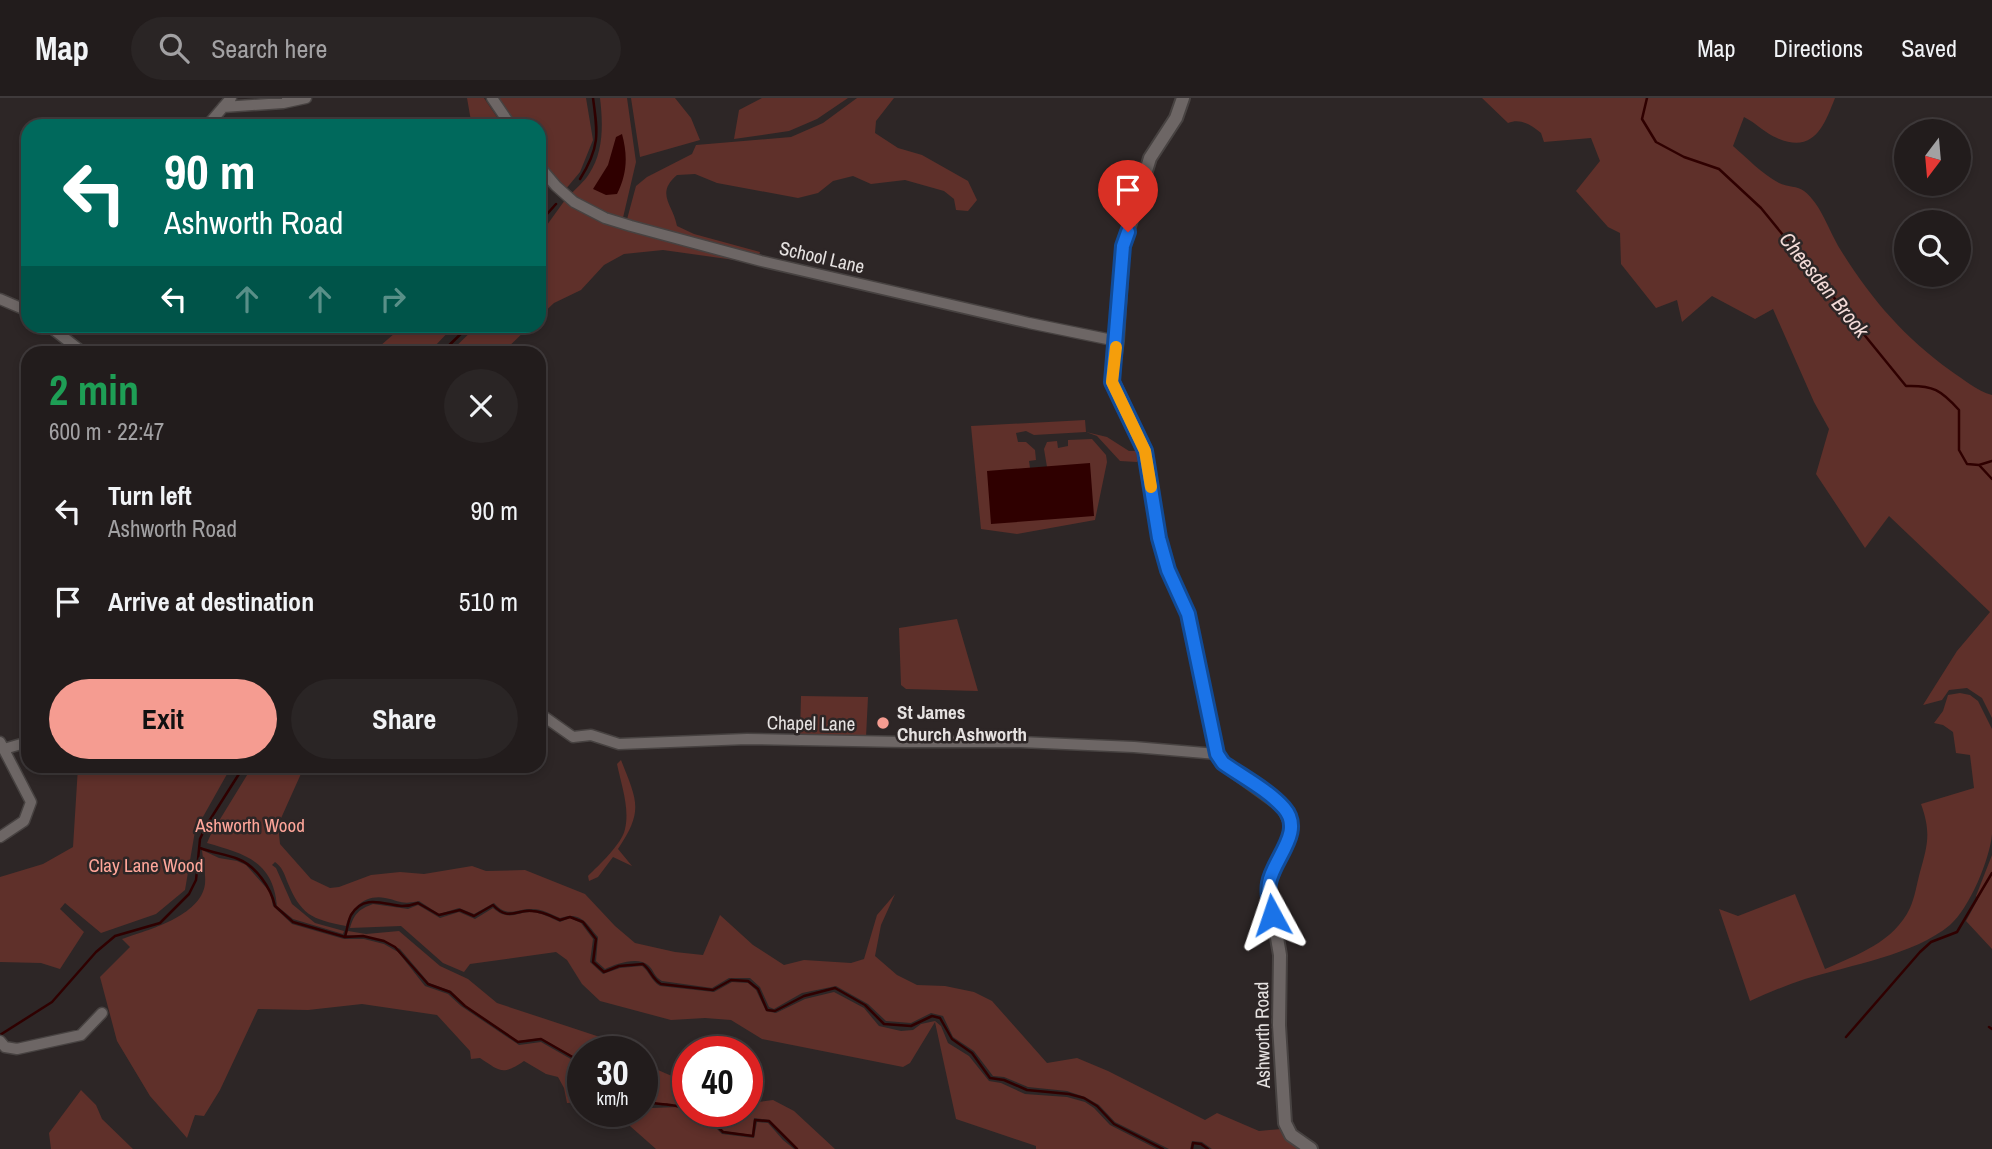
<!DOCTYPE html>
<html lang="en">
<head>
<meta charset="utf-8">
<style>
  body { margin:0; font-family:"Archivo Narrow",sans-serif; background:#2a2525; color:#f1f3f6; height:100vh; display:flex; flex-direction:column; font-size:26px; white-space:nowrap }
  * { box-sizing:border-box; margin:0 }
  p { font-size:23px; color:#a2a1a3 }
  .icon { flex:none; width:38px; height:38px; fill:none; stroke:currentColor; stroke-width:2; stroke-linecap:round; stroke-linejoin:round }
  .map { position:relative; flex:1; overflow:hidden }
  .side { position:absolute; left:21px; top:248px; width:525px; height:427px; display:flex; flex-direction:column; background:#221c1c; border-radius:21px; box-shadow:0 4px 10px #0003,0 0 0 2px #3f3a3b }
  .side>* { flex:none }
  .top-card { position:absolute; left:21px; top:21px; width:525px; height:214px; border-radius:21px; box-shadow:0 4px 10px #0003,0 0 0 2px #3f3a3b; background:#00695c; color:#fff; overflow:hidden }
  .needle { width:46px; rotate:196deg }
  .buttons { position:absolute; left:1894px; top:21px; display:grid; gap:14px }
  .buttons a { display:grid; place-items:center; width:77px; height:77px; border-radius:50%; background:#221c1c; box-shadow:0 4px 10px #0003,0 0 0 2px #3f3a3b; font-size:35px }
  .speed { position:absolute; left:567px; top:938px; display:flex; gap:14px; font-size:35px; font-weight:700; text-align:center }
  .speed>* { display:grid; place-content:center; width:91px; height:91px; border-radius:50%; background:#221c1c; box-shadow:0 4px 10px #0003,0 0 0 2px #3f3a3b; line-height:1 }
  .speed small { font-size:18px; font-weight:400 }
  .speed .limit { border:10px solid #d22; background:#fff; color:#111 }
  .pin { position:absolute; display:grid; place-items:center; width:60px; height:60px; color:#fff; margin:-72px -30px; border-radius:50% 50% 50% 0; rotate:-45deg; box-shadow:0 0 7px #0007 }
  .pin .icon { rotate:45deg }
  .me { position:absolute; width:77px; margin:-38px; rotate:355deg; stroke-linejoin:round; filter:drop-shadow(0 0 5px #0008) }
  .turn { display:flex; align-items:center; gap:24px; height:147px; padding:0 28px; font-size:32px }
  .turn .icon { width:91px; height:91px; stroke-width:2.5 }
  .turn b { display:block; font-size:49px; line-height:60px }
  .lanes { display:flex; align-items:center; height:66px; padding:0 28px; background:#0003; justify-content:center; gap:35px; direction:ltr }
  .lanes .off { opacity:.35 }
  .round { display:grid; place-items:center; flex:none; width:74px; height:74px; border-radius:37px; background:#2a2525 }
  .summary { display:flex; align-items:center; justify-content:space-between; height:119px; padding:0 28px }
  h1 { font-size:42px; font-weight:800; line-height:52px; color:#1e9e55 }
  .button { display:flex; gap:14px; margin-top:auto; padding:14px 28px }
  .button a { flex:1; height:80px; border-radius:42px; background:#f59c91; color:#111; font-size:28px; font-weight:800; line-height:80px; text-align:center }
  .button a+a { background:#2a2525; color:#f1f3f6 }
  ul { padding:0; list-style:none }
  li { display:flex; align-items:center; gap:21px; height:91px; padding:0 28px }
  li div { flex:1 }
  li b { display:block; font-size:26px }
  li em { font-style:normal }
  header { display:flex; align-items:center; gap:42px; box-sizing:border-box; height:98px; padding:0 35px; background:#221c1c; border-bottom:2px solid #3f3a3b }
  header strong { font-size:33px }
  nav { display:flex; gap:38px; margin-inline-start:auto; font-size:24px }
  .search { width:490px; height:63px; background:#2a2525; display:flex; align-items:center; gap:18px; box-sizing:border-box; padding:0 24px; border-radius:38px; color:#a2a1a3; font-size:26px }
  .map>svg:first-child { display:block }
  .green { fill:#5f302a }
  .water { fill:#2f0000 }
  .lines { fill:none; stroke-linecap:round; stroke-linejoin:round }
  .stream { stroke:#2f0000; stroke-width:2.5 }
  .minor-casing { stroke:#474241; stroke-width:13 }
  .tertiary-casing { stroke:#474241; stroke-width:16 }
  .minor { stroke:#6d6665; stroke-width:10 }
  .tertiary { stroke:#6d6665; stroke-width:12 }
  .route-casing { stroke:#114b97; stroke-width:18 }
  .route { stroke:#1a73e8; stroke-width:12 }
  .slow { stroke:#f59e0b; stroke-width:12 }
  .poi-dot { fill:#f59c91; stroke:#2d2626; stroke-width:2.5 }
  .labels { text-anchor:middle; stroke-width:5; stroke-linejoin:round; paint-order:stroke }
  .street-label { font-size:19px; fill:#e6e2e1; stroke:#2d2626 }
  .poi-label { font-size:19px; font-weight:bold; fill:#e6e2e1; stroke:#2d2626; text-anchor:start }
  .park-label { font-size:19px; fill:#ffa69a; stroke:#2d2626 }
  .water-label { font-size:21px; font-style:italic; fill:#f3dbd8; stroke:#2d2626 }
</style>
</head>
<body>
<header>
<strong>Map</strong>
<div class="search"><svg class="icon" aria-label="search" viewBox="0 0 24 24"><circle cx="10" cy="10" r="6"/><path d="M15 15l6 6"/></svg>Search here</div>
<nav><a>Map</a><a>Directions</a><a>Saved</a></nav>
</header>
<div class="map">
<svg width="1992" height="1051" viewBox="0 0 1992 1051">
  <rect width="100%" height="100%" fill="#2d2626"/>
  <path class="green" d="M467 0H484L503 28H475L471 23Z
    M496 0H586L593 42 580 74 565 92 539 61V28H516Z
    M600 0H627L636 64 622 124 570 97C576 90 584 84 589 76 604 54 603 25 600 0Z
    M631 0H675L691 20 700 42 640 59Z
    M762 0H848L817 21 789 33 734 41 739 12Z
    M857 0H894L876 23 875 35 898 50 922 57 968 83 977 102 968 113 956 112 954 101 944 93 905 82 871 86 853 78 833 83 818 95 798 100 717 85 695 76 677 77C655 96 673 106 677 128L694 136 760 154 759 158 626 125 636 88 647 79 692 56 696 47 791 39 823 25Z
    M1482 0H1835C1824 28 1814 56 1777 40 1765 35 1756 25 1744 19L1733 48C1747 60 1762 76 1779 85 1787 89 1798 88 1804 93 1821 106 1829 133 1840 151 1871 201 1903 238 1951 273 1963 281 1977 293 1992 297V620L1982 600 1967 590 1949 592 1942 602 1923 607 1957 553 1990 514 1889 418 1865 450 1816 376 1829 331 1814 304 1773 211 1755 221 1712 198 1682 224 1677 202 1656 210 1621 166 1620 135 1608 129 1576 93 1600 63 1591 40 1544 44 1541 35C1531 27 1521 20 1508 25Z
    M565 102 597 122 625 132 756 165 663 152 624 156 604 167 581 192 554 205 539 219V138Z
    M403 228H454L434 249 424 255H372Z
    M477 228H530L502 255H449Z
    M1085 322 1086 334 1107 339 1129 353H1139L1140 361 1137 364 1120 363 1097 338 1086 334 1034 337 1026 333 1016 335 1018 344H1026L1035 352 1036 362 1029 363 1030 370 987 373 1090 366 1047 369 1044 351 1047 344 1057 343 1058 350 1068 348V342L1092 341 1106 357 1107 364 1095 422 1017 436 981 431 971 328Z
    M957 521 978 593 906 591 901 587 899 530Z
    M1960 595 1970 597 1978 603 1992 631V736C1990 761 1969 811 1950 827 1914 857 1850 867 1805 881 1786 887 1768 895 1750 903L1719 811 1738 818 1795 796 1825 871C1857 857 1894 844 1910 810 1915 799 1917 785 1920 774 1928 746 1931 734 1921 706L1974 690 1970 657 1956 655 1953 634 1943 627 1934 625 1943 613 1948 597Z
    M801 598 868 599 866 639 800 638Z
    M621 662C637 703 644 712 618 751L632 768 613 759 598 779 589 783 588 778C599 767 622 746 625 731 630 710 621 686 617 666Z
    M78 669H231L195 733 185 792 156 816 101 835 65 805 60 811 84 834 60 871 41 865 0 864V779L43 766 73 749Z
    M252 669H304L278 727 280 746 311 781 330 790 339 789 371 777 400 774 424 776 472 768 486 773 525 772 585 796 615 828 635 845 675 854 703 857 720 817 753 847 784 867 804 862 851 865 864 861 877 817 895 796 881 827 875 858 897 877 917 887 945 888 974 894 992 903 1047 965 1077 960 1108 973 1205 1022 1217 1015 1259 1033 1282 1031 1306 1051H1212L1202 1044 1192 1043 1190 1051H1169L1115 1024 1099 1007 1085 999 1067 993 1028 989 1004 979 993 978 974 953 953 939 943 918 931 915 911 925 886 923 868 906 836 888 802 895 774 911 769 909 760 889 750 880H729L712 890 662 883C654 879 654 872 648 867 638 858 615 866 605 871L596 863 598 839C586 825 581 813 560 820 551 816 542 811 532 811 516 810 508 821 494 805L474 816 459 810 439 816 419 803C401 807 401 803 385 800 365 796 350 811 346 828 311 821 301 817 287 783 284 775 282 769 275 764L272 767 276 770 292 806 315 825 344 833 343 836 293 821 277 808C273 763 245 756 207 745L211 736Z
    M202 752 219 760 237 763 246 767 270 794 273 808 292 826 344 841H364L384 846 398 854 425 888 448 896 461 908 519 947 541 944 583 968V1004L567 1005 564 990 558 979 546 976 524 963C502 978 500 973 480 960L471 961 470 953 437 917 362 906 308 912 258 911 220 992 204 1018 195 1017 187 1040 150 998 117 943 100 879 130 849 122 841C148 832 201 818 205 786 206 775 203 763 202 752Z
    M1992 757V851L1966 823 1978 801 1976 798Z
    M373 806 408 811 418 807 440 820 459 814 475 821 493 810C509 824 516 814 532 814 542 815 551 820 560 824L570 820 581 825 593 841 590 864 603 876 620 870 642 868C650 874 651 883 660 888L714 894 732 884 748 885 756 892 766 913 776 915 805 901 834 894 864 910 879 928 901 933 913 932 921 926 935 923 941 928 948 945 969 958 989 983 1001 985 1025 996 1067 999 1085 1004 1094 1010 1110 1027 1157 1051H1036V1048L956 1021 935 924 910 965 903 969 762 941 731 922 705 920 671 922 600 903 582 886 567 862 556 854 470 866 464 874 443 865 401 828 350 830C354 816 359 811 373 806Z
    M348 833 366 836 399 833 440 868 468 881 497 905 624 947 636 954H583V964L541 940 518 943 465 908 451 893 429 885 400 851 384 843 362 838 346 837Z
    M642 962 644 966 688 985V1012C673 1002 658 1009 642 1001Z
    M81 992 96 1007 102 1021 133 1051H51L49 1035Z
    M773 1002 794 1013 835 1051H798L769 1022 754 1020 752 1037 723 1033 711 1021 690 1013H747V1003L759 1004Z
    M642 1005 652 1010 678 1009 692 1020 709 1023 722 1036 754 1040 757 1024 768 1025 783 1042 794 1051H656L613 1013H642Z"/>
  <path class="water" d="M622 36C628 58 627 76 617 96L606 97 593 91 608 67 616 39Z
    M1090 365 1094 418 991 426 987 373Z"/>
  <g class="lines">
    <path class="stream" d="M1647 0 1642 21 1656 44 1684 59 1719 71 1761 110 1906 288C1933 287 1941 292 1959 312V352L1967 366 1979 367 1992 363
      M580 81C600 49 598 36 593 0
      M539 125 556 106
      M440 256 469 228
      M1980 368 1992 381
      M200 750C213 755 226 756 238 761 256 768 271 790 275 808L293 824 345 839 363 838 384 843 395 849 428 886 450 894 465 908 518 944 541 941 583 965
      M345 839C347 832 348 823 351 817 364 795 385 807 402 808 408 808 413 807 418 805L439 817 460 812 474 818 493 807C509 824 516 811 532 813 542 813 551 818 560 822L570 819 583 824 596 841 593 864 604 874 619 868 643 866C651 872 652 881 661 886L713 892 731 882 748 883 758 891 767 912 775 913 804 898 835 890 865 907 884 926 911 928 932 918 940 920 952 941 972 955 990 980 1004 982 1027 992 1069 996 1084 1000 1097 1008 1114 1026 1163 1051
      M1989 929 1992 931
      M0 937 52 904 96 854 115 838 160 825 189 796 196 782 200 741 206 728 244 668
      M1846 939 1920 854 1931 844 1957 834 1992 775
      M642 1002C658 1009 673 1003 688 1013
      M689 1013 710 1021 723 1034 753 1038 755 1022 769 1023 797 1051
      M1192 1051 1193 1045 1201 1046 1208 1051"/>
    <defs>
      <path id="minor" d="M492 0 511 28
        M223 9 283 5 306 0
        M207 28 231 0
        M539 68 556 88 574 104 605 120 631 128 761 163 1029 225 1117 243
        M0 201 28 213
        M49 228 85 256
        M539 615 573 639 591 637 619 646 747 641 904 644H1020L1134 649 1217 656
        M0 644 31 704 24 723 0 739
        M4 651 28 644
        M0 943 5 949 17 951 81 937 102 915"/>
      <path id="tertiary" d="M1183 0 1176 20 1150 60 1123 148 1117 243 1112 276 1113 284 1145 353 1159 440 1168 472 1188 516 1217 656 1223 665 1277 704 1284 710 1290 723 1291 731 1286 748 1276 766 1268 788 1280 857 1279 927 1285 1025 1291 1037 1311 1051"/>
    </defs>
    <use href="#minor" class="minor-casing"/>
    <use href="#tertiary" class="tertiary-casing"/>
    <use href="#minor" class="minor"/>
    <use href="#tertiary" class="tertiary"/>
  </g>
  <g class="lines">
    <defs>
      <path id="route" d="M1128 134 1123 148 1112 284 1145 353 1159 440 1168 472 1188 516 1217 656 1223 665C1243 679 1268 692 1284 710 1305 734 1273 761 1269 785 1267 796 1270 807 1272 817"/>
    </defs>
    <use href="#route" class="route-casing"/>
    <use href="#route" class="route"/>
    <path class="slow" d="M1116 249 1112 284 1145 353 1151 389"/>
  </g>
  <circle class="poi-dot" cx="883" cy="625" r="7"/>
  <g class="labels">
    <g class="street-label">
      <text transform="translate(822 159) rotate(13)" y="7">School Lane</text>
      <text transform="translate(811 625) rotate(1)" y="7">Chapel Lane</text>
      <text transform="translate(1262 937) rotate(-91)" y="7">Ashworth Road</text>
    </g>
    <g class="poi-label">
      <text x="897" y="621">St James<tspan x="897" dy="22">Church Ashworth</tspan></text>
    </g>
    <g class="park-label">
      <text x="250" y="734">Ashworth Wood</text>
      <text x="146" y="774">Clay Lane Wood</text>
    </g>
    <g class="water-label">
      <text transform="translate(1824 187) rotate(51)" y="7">Cheesden Brook</text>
    </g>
  </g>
</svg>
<div class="buttons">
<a><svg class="needle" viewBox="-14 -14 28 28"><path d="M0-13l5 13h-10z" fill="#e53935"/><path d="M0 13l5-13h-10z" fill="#a2a1a3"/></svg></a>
<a><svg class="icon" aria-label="search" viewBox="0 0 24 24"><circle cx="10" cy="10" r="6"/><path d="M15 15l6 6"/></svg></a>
</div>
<div class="speed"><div>30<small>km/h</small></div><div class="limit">40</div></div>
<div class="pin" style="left:1128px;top:134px;background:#d93025"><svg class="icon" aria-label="arrive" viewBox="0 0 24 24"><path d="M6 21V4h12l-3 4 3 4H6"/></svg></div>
<svg class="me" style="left:1272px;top:817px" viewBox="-20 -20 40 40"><path d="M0-17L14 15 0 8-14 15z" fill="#1a73e8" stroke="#fff" stroke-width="4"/></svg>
<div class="top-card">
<div class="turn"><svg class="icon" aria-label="left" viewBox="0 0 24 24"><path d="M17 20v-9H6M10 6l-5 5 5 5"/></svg><div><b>90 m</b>Ashworth Road</div></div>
<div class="lanes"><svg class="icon" aria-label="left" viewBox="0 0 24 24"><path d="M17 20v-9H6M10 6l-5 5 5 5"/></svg><svg class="icon off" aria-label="ahead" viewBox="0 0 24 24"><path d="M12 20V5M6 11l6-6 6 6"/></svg><svg class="icon off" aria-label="ahead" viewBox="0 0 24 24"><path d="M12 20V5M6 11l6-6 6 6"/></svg><svg class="icon off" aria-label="right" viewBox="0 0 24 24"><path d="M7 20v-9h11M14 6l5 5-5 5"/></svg></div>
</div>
<section class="side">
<div class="summary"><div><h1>2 min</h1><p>600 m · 22:47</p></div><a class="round"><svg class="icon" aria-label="close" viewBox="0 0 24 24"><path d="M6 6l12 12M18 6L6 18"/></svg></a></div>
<ul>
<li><svg class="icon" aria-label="left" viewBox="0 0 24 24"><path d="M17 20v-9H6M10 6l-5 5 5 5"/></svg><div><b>Turn left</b><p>Ashworth Road</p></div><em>90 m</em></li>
<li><svg class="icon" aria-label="arrive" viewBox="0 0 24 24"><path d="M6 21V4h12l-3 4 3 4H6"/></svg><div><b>Arrive at destination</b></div><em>510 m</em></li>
</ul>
<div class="button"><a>Exit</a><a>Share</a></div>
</section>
</div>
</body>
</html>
